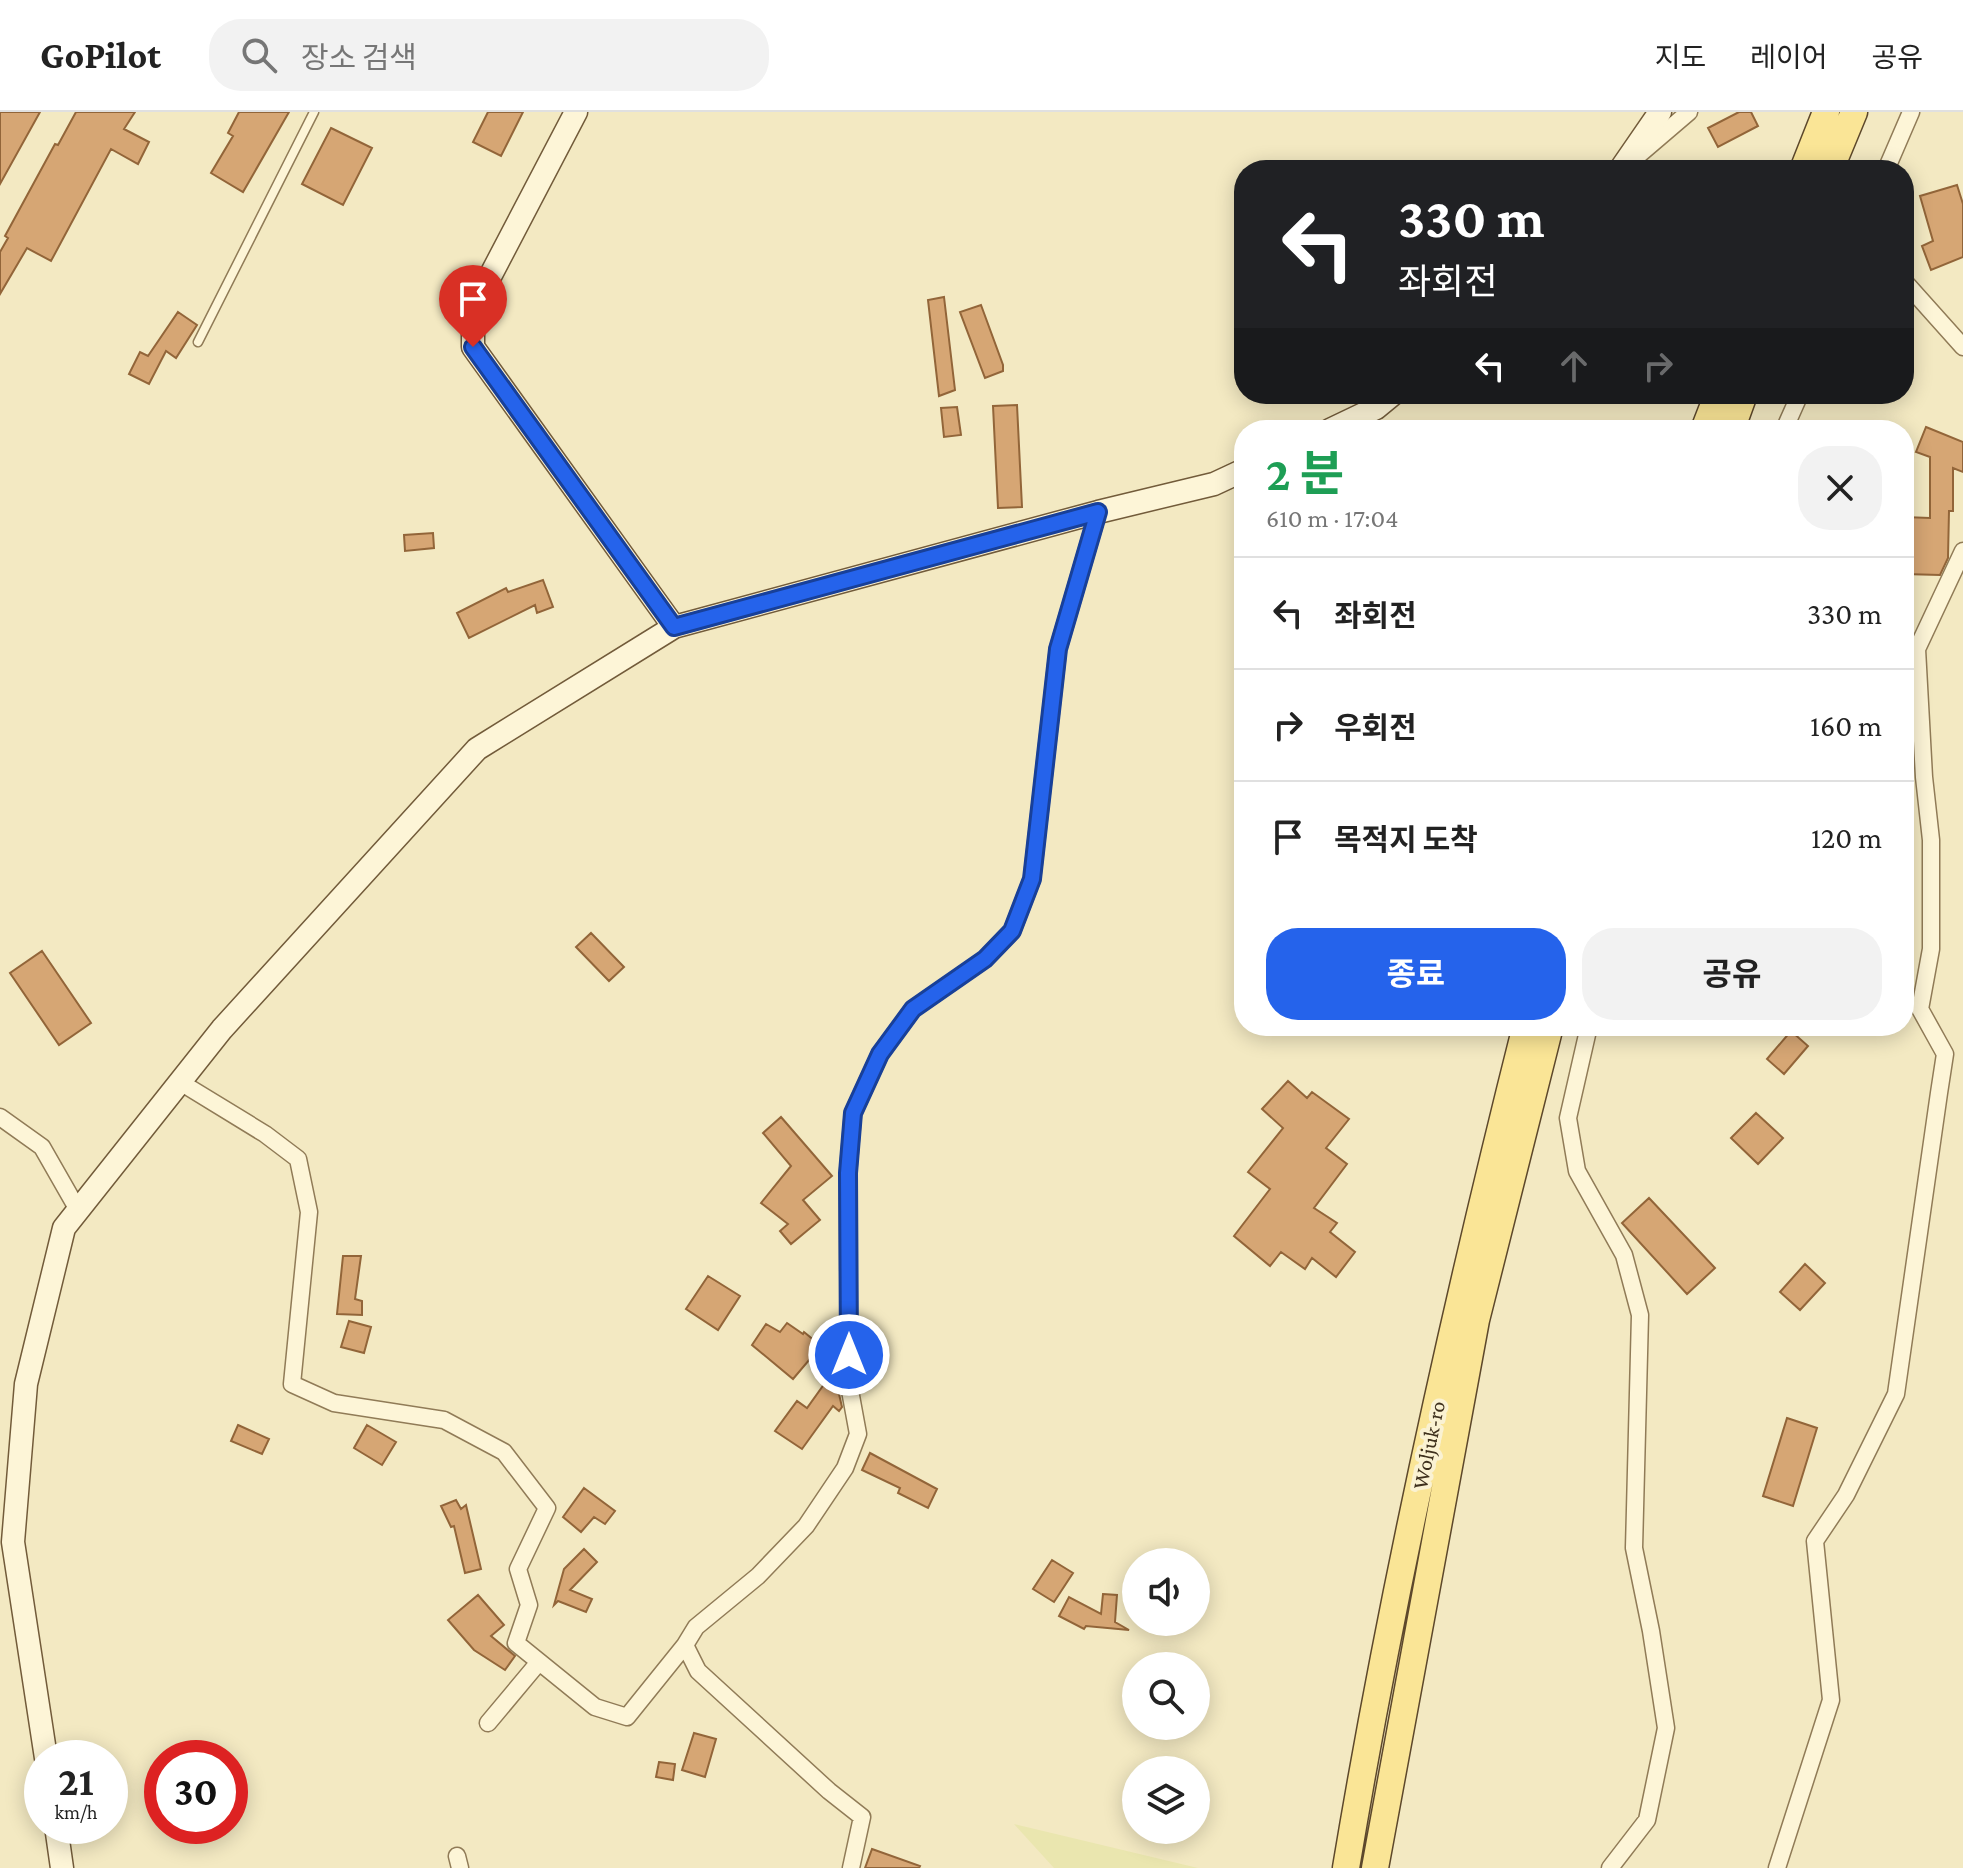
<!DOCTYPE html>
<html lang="ko">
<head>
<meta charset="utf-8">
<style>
  body { margin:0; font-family:"Crimson Pro","Noto Sans KR",serif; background:#f2f2f2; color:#222; height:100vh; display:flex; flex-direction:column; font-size:30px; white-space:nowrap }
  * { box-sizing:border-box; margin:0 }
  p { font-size:26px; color:#767676 }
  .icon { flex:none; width:44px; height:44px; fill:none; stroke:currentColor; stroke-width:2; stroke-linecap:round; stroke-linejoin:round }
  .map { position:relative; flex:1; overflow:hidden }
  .drawer { position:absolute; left:1234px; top:308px; width:680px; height:616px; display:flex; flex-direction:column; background:#fff; border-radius:32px; box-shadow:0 4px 20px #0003 }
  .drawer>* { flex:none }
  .banner { position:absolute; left:1234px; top:48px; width:680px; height:244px; border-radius:32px; box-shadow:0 4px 20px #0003; background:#202124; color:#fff; overflow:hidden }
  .controls { position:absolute; left:1122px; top:1436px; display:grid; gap:16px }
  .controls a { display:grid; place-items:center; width:88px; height:88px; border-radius:50%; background:#fff; box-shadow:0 4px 20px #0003; font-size:40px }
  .speed { position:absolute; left:24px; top:1628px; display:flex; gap:16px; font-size:40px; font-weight:700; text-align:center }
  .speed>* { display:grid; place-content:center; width:104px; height:104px; border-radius:50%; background:#fff; box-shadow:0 4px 20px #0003; line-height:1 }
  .speed small { font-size:20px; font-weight:400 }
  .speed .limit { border:12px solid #d22; background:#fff; color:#111 }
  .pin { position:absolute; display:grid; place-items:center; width:68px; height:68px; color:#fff; margin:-82px -34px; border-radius:50% 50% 50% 0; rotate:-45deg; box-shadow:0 0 8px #0007 }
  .pin .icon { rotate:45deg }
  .me { position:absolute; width:88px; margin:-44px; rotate:0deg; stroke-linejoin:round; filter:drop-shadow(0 0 6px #0008) }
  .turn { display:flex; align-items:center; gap:28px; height:168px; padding:0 32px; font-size:36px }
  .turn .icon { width:104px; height:104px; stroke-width:2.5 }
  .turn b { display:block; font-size:56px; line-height:68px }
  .lanes { display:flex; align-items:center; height:76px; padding:0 32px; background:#0003; justify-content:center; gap:40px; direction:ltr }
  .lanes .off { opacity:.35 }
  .round { display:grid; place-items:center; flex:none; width:84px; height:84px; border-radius:32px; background:#f2f2f2 }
  .summary { display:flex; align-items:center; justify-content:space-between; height:136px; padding:0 32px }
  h1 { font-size:48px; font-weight:700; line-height:60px; color:#1e9e55 }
  .cta { display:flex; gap:16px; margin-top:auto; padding:16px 32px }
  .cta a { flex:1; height:92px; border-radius:32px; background:#2563eb; color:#fff; font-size:32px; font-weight:700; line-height:92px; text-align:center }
  .cta a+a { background:#f2f2f2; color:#222 }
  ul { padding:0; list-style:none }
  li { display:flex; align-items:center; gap:24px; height:112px; padding:0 32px; border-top:2px solid #e0e0e0 }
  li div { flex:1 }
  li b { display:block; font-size:30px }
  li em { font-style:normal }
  header { display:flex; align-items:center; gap:48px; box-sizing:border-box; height:112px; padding:0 40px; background:#fff; border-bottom:2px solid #e0e0e0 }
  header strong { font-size:38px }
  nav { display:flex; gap:44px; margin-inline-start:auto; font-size:28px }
  .search { width:560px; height:72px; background:#f2f2f2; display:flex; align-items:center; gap:20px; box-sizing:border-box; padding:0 28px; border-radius:32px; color:#767676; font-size:30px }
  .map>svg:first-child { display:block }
  .farmland { fill:#eae6af }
  .building { fill:#d6a674; stroke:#926539; stroke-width:2 }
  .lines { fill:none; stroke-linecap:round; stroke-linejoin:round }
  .lane-casing { stroke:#907b57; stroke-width:11 }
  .street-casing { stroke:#907b57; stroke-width:19 }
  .secondary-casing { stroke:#725b3a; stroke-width:25 }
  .primary-casing { stroke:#5d482b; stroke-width:29 }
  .lane { stroke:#fdf5d7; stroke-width:8 }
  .street { stroke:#fdf5d7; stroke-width:16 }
  .secondary { stroke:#fdf5d7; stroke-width:22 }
  .primary { stroke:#fae596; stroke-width:26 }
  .route-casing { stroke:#184099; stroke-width:20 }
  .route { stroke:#2563eb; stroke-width:14 }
  .labels { text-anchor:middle; stroke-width:8; stroke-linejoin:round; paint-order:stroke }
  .street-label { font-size:22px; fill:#3e301d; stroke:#faf2d3 }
</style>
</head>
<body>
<header>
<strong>GoPilot</strong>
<div class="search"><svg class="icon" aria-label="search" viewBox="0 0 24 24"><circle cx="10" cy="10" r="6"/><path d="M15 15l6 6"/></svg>장소 검색</div>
<nav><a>지도</a><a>레이어</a><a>공유</a></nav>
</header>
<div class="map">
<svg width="1963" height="1756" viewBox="0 0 1963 1756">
  <rect width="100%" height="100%" fill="#f3e9c2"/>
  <path class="farmland" d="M1014 1712 1198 1756H1054Z"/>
  <path class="building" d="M0 0H40L0 72Z
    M76 0H135L124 17 149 30 138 52 111 37 51 149 27 136 0 182V140L8 126 5 124 55 32 58 33Z
    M239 0H289L243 80 211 61 233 24 228 21Z
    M488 0H523L501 44 473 30Z
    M1739 0H1751L1758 14 1718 35 1708 16Z
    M331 16 372 36 343 93 302 72Z
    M1957 73 1963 92V145L1931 158 1922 134 1933 129 1920 84Z
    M944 185 955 278 939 284 928 188Z
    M981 193 1003 253V259L985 266 960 200Z
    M178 200 197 213 176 246 166 239 149 272 129 262 140 240 148 244Z
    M1017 293 1022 395 998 396 993 294Z
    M957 295 961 323 944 325 941 296Z
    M1926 315 1963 330V360L1953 356V399H1949L1948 446 1940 463 1904 462V405L1930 406V345L1916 340Z
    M433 421 434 436 405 439 404 423Z
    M543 468 553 495 537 501 535 493 469 526 457 501 506 476 508 480Z
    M591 821 624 855 609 869 576 835Z
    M42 839 91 911 59 933 10 861Z
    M1791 919 1808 934 1784 962 1767 947Z
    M1288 969 1307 986 1312 980 1349 1007 1326 1036 1347 1052 1314 1096 1337 1111 1330 1120 1355 1140 1336 1165 1312 1146 1305 1157 1281 1140 1270 1154 1234 1124 1270 1077 1248 1060 1283 1016 1262 997Z
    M1756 1001 1783 1026 1758 1052 1731 1026Z
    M781 1005 832 1064 803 1088 820 1108 791 1132 780 1119 788 1112 761 1091 791 1054 763 1021Z
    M1649 1086 1715 1156 1687 1182 1622 1111Z
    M343 1144H361L355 1187 362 1189V1203L337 1202Z
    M1805 1152 1825 1171 1800 1198 1780 1180Z
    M708 1164 740 1184 718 1218 686 1197Z
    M349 1209 371 1215 364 1241 341 1235Z
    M787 1211 803 1222 804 1220 821 1234 793 1267 752 1233 766 1212 780 1220Z
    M825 1271 839 1282 842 1295 839 1299 833 1294 802 1337 775 1319 797 1289 807 1296Z
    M1787 1306 1817 1316 1793 1394 1763 1384Z
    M238 1313 269 1327 262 1342 231 1329Z
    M367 1313 396 1330 382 1353 354 1336Z
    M870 1341 937 1377 928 1396 898 1381 900 1376 862 1358Z
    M584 1376 615 1399 605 1412 594 1405 581 1420 563 1405Z
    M456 1388 461 1397 466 1393 481 1457 465 1461 454 1414 451 1415 441 1394Z
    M584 1437 597 1450 570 1478 592 1487 586 1500 558 1489 554 1493 564 1457Z
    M1052 1448 1073 1461 1054 1490 1033 1477Z
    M1103 1482 1117 1483 1115 1510 1129 1518 1086 1514 1084 1517 1059 1504 1069 1485 1101 1502Z
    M478 1483 504 1513 491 1524 515 1544 505 1558 474 1538 448 1508Z
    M694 1621 716 1627 705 1665 682 1658Z
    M659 1650 675 1652 673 1668 656 1665Z
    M872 1737 920 1754 919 1756H865Z"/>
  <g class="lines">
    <defs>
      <path id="lane" d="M198 230 314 0"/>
      <path id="street" d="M1634 47 1689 0
        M1886 58 1911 0
        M1904 169 1963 235
        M1784 318 1800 282
        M1589 914 1568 1006 1577 1059 1624 1143 1640 1203 1634 1436 1651 1519 1666 1616 1647 1708 1610 1756
        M180 970 265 1022 298 1047 309 1100 292 1272 334 1291 444 1308 504 1340 547 1396 518 1457 529 1493 516 1531 595 1595 627 1605 685 1533
        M0 1005 42 1035 78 1098
        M488 1611 539 1550
        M457 1744 460 1756
        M851 1756 862 1705 829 1679 698 1559 685 1533 696 1515 758 1464 806 1414 845 1356 858 1322 849 1273 848 1061 853 1001 880 942 913 897 985 847 1012 819 1032 767 1058 537 1098 400
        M1777 1756 1831 1588 1815 1429 1846 1383 1896 1282 1939 981 1945 942 1920 897 1931 837V728L1924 665 1917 537 1963 439"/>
      <path id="secondary" d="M576 0 473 197V235L674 515
        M1620 58 1660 0
        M1330 318 1376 296 1393 282
        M46 1646 13 1430 26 1272 64 1116 222 917 477 637 674 515 1098 400 1214 372 1244 358
        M56 1714 62 1756"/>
      <path id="primary" d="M1803 58 1826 0
        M1830 58 1854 0
        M1704 318 1718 282
        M1731 318 1744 282
        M1346 1756C1393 1473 1456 1192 1526 914
        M1375 1756 1476 1208 1550 914"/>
    </defs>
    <use href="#lane" class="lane-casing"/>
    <use href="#street" class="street-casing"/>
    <use href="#secondary" class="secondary-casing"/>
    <use href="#primary" class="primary-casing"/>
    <use href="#lane" class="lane"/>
    <use href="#street" class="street"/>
    <use href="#secondary" class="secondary"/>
    <use href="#primary" class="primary"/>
  </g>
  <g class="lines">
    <defs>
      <path id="route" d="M473 235 674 515 1098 400 1058 537 1032 767 1012 819 985 847 913 897 880 942 853 1001 848 1061 849 1243"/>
    </defs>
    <use href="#route" class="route-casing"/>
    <use href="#route" class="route"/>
  </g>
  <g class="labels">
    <g class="street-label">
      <text transform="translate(1428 1333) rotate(-78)" y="8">Woljuk-ro</text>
    </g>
  </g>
</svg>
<div class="controls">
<a><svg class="icon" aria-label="sound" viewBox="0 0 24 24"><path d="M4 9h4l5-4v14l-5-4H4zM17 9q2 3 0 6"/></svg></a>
<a><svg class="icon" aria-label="search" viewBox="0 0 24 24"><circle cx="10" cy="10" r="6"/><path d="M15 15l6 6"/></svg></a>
<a><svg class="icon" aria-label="layers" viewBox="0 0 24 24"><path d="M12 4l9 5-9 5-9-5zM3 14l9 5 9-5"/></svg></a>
</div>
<div class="speed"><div>21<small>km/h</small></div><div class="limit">30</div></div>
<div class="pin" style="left:473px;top:235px;background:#d93025"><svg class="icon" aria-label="arrive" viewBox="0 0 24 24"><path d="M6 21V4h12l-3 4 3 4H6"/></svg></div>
<svg class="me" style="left:849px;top:1243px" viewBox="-20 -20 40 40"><circle r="17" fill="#2563eb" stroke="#fff" stroke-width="3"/><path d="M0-11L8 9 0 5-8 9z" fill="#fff"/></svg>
<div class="banner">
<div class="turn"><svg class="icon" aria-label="left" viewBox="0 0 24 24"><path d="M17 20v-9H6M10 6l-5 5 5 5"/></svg><div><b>330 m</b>좌회전</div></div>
<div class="lanes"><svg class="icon" aria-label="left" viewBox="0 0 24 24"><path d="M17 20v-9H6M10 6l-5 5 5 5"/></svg><svg class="icon off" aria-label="ahead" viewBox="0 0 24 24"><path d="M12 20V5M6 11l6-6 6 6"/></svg><svg class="icon off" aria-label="right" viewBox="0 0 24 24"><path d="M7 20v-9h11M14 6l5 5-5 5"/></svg></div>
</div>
<section class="drawer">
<div class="summary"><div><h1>2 분</h1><p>610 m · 17:04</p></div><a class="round"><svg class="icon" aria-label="close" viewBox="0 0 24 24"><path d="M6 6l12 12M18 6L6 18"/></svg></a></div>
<ul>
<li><svg class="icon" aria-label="left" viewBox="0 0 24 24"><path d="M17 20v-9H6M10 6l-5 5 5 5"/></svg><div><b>좌회전</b></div><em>330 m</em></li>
<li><svg class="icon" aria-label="right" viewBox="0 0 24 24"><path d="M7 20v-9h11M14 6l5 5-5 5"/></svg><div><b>우회전</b></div><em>160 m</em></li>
<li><svg class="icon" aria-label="arrive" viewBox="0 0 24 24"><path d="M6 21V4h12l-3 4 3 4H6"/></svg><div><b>목적지 도착</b></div><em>120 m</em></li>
</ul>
<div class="cta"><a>종료</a><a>공유</a></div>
</section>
</div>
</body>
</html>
